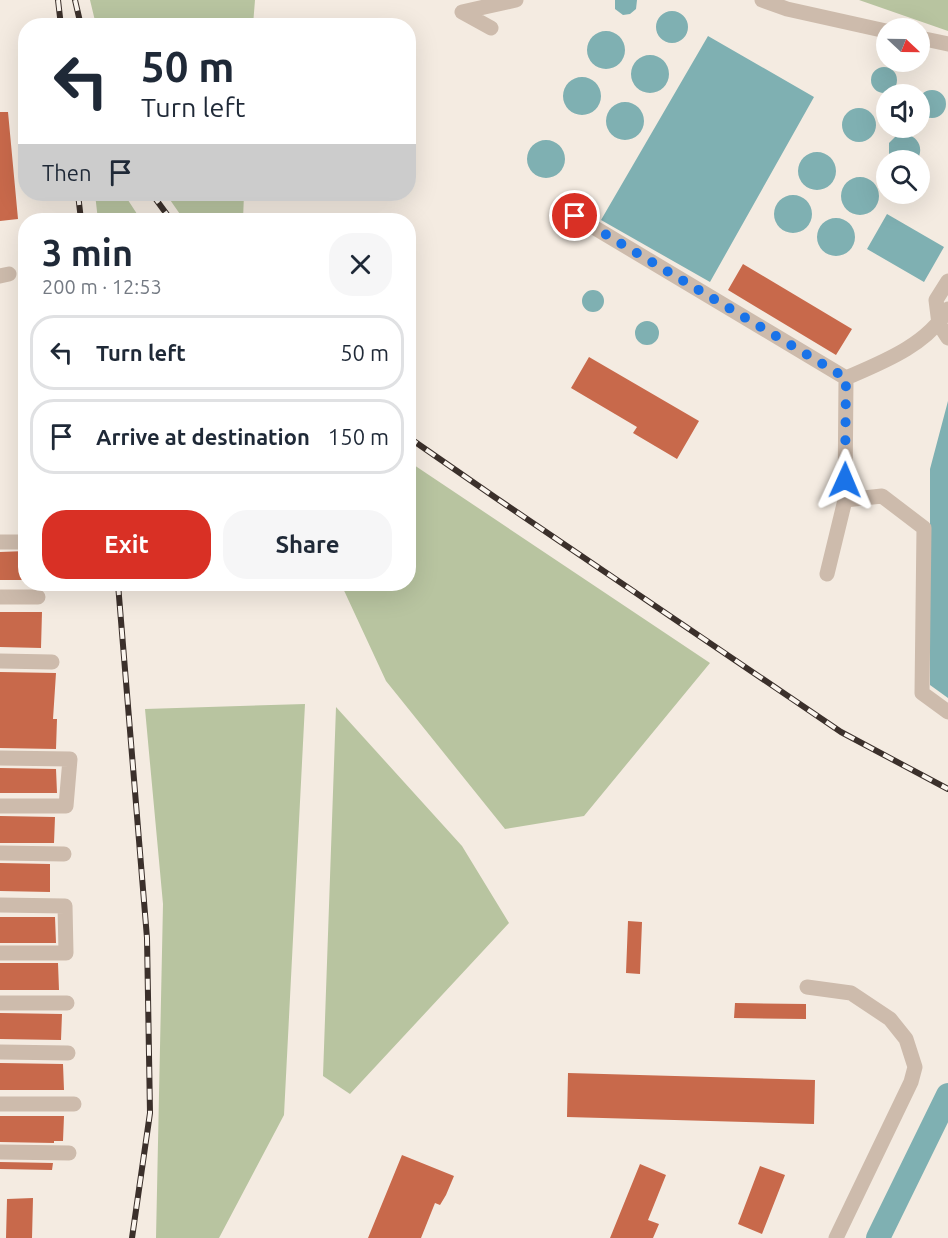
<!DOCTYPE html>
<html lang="en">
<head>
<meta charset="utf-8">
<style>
  body { margin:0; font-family:Ubuntu,sans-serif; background:#f6f6f7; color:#1f2937; height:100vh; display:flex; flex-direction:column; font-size:22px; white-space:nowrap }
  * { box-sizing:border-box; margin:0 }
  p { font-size:20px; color:#747a83 }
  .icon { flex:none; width:33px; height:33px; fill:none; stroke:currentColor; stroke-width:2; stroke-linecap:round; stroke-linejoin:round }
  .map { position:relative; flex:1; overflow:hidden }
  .side { position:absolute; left:18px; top:213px; width:398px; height:378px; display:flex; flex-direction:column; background:#fff; border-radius:24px; box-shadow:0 6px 24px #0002 }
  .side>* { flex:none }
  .top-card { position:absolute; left:18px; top:18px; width:398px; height:183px; border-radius:24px; box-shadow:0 6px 24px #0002; background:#fff; color:#1f2937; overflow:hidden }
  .needle { width:39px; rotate:112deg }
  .tools { position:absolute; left:876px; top:18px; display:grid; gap:12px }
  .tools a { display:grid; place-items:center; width:54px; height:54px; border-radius:50%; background:#fff; box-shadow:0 6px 24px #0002; font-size:30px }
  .pin { position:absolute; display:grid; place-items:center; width:51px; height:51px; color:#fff; margin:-26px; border:3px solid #fff; border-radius:50%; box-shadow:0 2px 6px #0007 }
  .me { position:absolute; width:66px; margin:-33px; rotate:1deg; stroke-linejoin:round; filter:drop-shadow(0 0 4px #0008) }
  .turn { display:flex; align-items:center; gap:21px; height:126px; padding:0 24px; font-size:27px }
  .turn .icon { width:78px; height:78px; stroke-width:2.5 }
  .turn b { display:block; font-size:42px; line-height:51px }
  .then { display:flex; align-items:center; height:57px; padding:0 24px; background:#0003; gap:12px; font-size:22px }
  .round { display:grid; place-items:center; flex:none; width:63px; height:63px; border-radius:24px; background:#f6f6f7 }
  .overview { display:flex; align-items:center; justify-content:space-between; height:102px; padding:0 24px }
  h1 { font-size:36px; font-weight:700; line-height:45px }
  .button { display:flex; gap:12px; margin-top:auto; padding:12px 24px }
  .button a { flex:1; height:69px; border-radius:24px; background:#d93025; color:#fff; font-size:24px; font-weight:700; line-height:69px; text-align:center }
  .button a+a { background:#f6f6f7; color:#1f2937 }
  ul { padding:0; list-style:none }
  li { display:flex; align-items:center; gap:18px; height:75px; margin:0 12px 9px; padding:0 12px; border:3px solid #e0e1e3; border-radius:24px }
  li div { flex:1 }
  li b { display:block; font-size:22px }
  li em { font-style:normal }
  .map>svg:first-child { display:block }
  .green { fill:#b8c4a0 }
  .water { fill:#7fb0b2 }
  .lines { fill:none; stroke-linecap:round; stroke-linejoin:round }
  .river { stroke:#7fb0b2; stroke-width:24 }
  .building { fill:#c8694b }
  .minor { stroke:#cdbbac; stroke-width:15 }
  .rail-casing { stroke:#3b302b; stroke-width:6 }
  .rail { stroke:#fbf5ee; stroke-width:4; stroke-dasharray:11; stroke-linecap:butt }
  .route { stroke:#1a73e8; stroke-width:10; stroke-dasharray:0 18 }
</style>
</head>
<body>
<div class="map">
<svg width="948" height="1238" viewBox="0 0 948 1238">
  <rect width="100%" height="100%" fill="#f4ebe1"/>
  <path class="green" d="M90 0H255L253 25H96Z
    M859 0H948V31Z
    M95 194H124L141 220H98Z
    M166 194H244L243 220H184Z
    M408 461 710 663 584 816 505 829 386 681 341 584H408Z
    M305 704 284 1115 219 1238H156L163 904 145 709Z
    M336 707 462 846 509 923 350 1094 323 1076Z"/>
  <path class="water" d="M615 0H637L636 9 630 14 623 15 615 9Z
    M656 27a16 16 0 1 1 32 0a16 16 0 1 1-32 0Z
    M587 50a19 19 0 1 1 38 0a19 19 0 1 1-38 0Z
    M708 36 814 97 710 282 601 220Z
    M631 74a19 19 0 1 1 38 0a19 19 0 1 1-38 0Z
    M871 80a13 13 0 1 1 26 0a13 13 0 1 1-26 0Z
    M563 96a19 19 0 1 1 38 0a19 19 0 1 1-38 0Z
    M918 104a14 14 0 1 1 28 0a14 14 0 1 1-28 0Z
    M606 121a19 19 0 1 1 38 0a19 19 0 1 1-38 0Z
    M842 125a17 17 0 1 1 34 0a17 17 0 1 1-34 0Z
    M907 134C919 138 924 149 917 160H891L889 156V143L897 135Z
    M527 159a19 19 0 1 1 38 0a19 19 0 1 1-38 0Z
    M798 171a19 19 0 1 1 38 0a19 19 0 1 1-38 0Z
    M841 196a19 19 0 1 1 38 0a19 19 0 1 1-38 0Z
    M774 214a19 19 0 1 1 38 0a19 19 0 1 1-38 0Z
    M887 214 944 247 924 282 867 249Z
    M817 237a19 19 0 1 1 38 0a19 19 0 1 1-38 0Z
    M582 301a11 11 0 1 1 22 0a11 11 0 1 1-22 0Z
    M635 333a12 12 0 1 1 24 0a12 12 0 1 1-24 0Z
    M948 401V698L930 685V469Z"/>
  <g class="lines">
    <path class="river" d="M878 1238 948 1095"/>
  </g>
  <path class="building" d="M0 112H8L18 219 0 221Z
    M743 264 852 329 836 355 728 290Z
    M589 357 699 421 677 459 633 433 637 427 571 388Z
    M26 551V580H0V552Z
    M0 612H42L41 648 0 647Z
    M0 672 56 673 53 719H57L56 749 0 748Z
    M0 768 56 769 57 793H0Z
    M0 816 55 817 54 843H0Z
    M0 863 50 864V892L0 891Z
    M0 917H55L56 943H0Z
    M628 921 642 922 640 974 626 973Z
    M0 963H58L59 990H0Z
    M735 1003 806 1004V1019L734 1018Z
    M0 1013 62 1014 61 1040 0 1039Z
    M0 1063 63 1064 64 1090H0Z
    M568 1073 815 1080 814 1124 567 1117Z
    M0 1116H64L63 1141H54V1143L0 1142Z
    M402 1155 454 1176 446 1195 440 1205 435 1203 421 1238H368Z
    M0 1162 53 1163 52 1170 0 1169Z
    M640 1164 666 1175 648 1220 659 1224 653 1238H610Z
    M760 1166 785 1175 762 1234 738 1224Z
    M33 1198 32 1238H6L7 1199Z"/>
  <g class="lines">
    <path class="minor" d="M762 0 787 9 886 31
      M491 28 462 12 516 0
      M920 38 948 44
      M575 216 846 378C883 362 927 345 948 309
      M0 276 9 274
      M948 281 936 300 939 324 948 338
      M846 378 845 500 882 496 924 528 922 693 948 712
      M0 542H21
      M827 574 845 500
      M0 597H38
      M0 661 52 662
      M0 758 70 759 66 806H0
      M0 853 64 854
      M0 905 65 906 66 953H0
      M807 987 851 993 890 1019 906 1039 915 1067 911 1082 836 1238
      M0 1003H67
      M0 1052 68 1053
      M0 1104H74
      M0 1152 69 1153"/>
    <defs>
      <path id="rail" d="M58 0 61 26
        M75 0 81 26
        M78 194 81 220
        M152 194 171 220
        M408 437 496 498 841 732 948 789
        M118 584 147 938 150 1113 132 1238"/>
    </defs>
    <use href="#rail" class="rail-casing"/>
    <use href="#rail" class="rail"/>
  </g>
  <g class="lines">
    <path class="route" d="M575 216 846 378 845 480"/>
  </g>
</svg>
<div class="tools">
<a><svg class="needle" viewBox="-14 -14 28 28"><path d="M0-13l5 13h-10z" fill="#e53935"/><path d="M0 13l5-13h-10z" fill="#747a83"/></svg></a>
<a><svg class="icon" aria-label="sound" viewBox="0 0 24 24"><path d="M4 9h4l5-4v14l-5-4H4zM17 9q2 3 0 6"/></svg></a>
<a><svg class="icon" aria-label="search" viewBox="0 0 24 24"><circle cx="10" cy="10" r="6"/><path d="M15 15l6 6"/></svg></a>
</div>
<div class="pin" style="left:575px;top:216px;background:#d93025"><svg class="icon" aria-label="arrive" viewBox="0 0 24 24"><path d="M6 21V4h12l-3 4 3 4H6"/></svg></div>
<svg class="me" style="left:845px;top:480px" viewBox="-20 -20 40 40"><path d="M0-17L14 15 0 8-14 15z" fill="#1a73e8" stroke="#fff" stroke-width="4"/></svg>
<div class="top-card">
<div class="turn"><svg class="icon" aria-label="left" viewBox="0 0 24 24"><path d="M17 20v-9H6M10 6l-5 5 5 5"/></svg><div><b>50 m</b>Turn left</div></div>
<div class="then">Then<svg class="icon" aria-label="arrive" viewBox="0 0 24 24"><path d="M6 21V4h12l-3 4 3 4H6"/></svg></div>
</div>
<section class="side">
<div class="overview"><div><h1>3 min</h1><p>200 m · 12:53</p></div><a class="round"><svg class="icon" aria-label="close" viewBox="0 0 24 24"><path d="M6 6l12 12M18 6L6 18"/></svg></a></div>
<ul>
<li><svg class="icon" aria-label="left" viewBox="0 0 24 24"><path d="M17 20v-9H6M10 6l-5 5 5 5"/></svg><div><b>Turn left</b></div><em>50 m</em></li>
<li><svg class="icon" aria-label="arrive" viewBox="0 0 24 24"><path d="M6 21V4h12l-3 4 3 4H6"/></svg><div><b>Arrive at destination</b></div><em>150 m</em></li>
</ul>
<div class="button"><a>Exit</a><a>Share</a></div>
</section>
</div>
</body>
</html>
